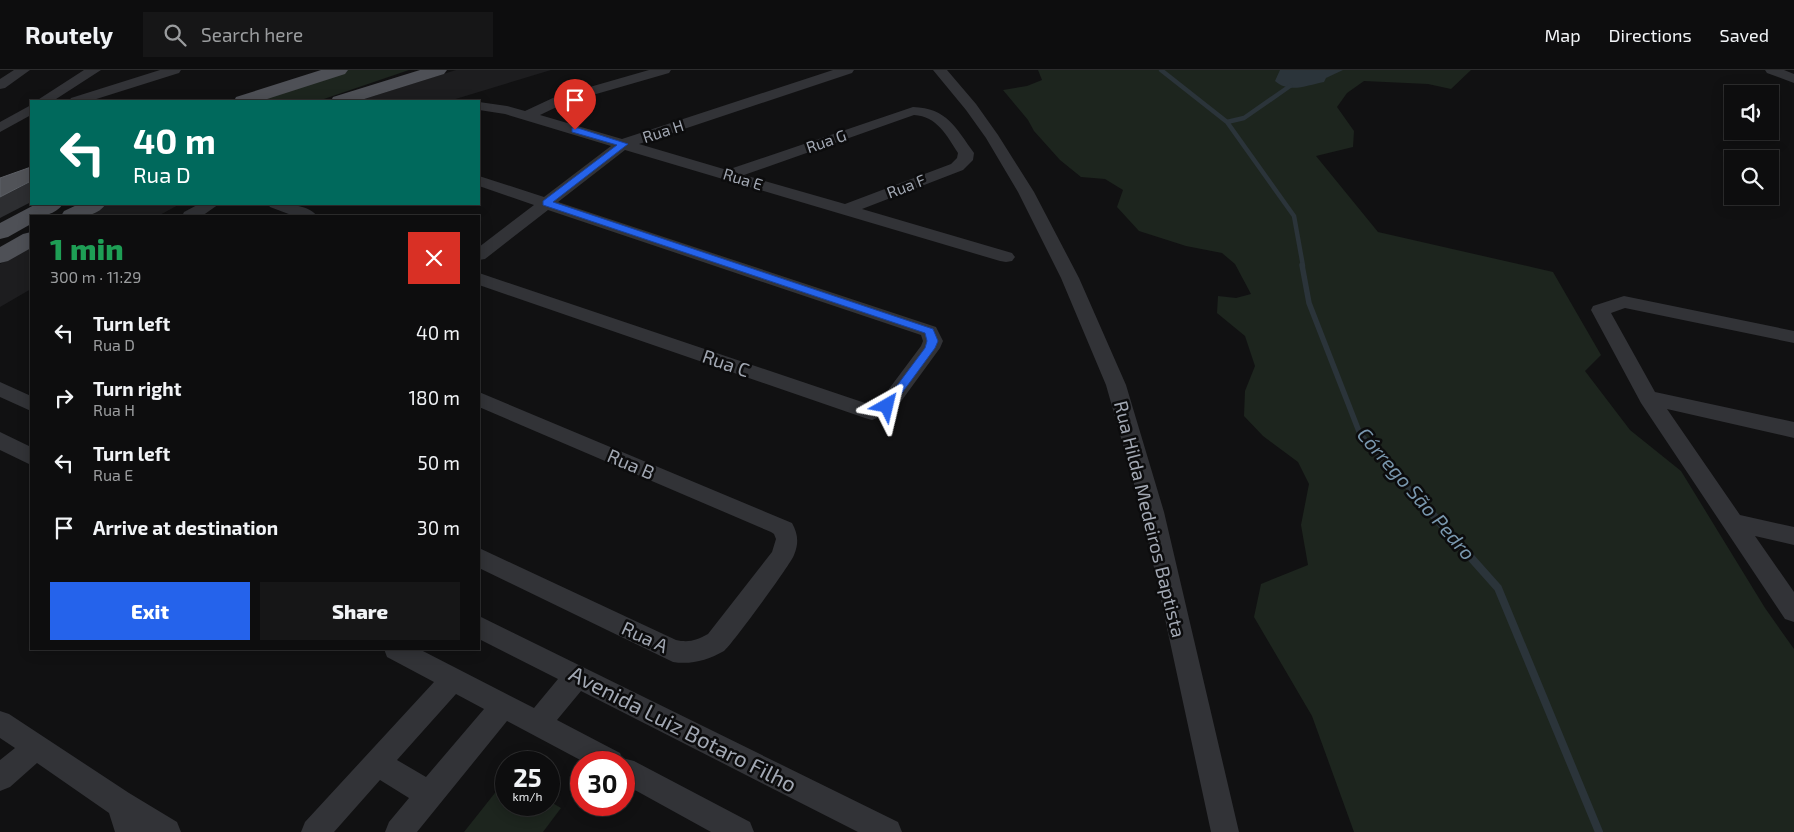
<!DOCTYPE html>
<html lang="en">
<head>
<meta charset="utf-8">
<style>
  body { margin:0; font-family:"Exo 2",sans-serif; background:#161617; color:#f1f3f6; height:100vh; display:flex; flex-direction:column; font-size:19px; white-space:nowrap }
  * { box-sizing:border-box; margin:0 }
  p { font-size:16px; color:#9a9c9e }
  .icon { flex:none; width:28px; height:28px; fill:none; stroke:currentColor; stroke-width:2; stroke-linecap:round; stroke-linejoin:round }
  .map { position:relative; flex:1; overflow:hidden }
  .side { position:absolute; left:30px; top:145px; width:450px; height:435px; display:flex; flex-direction:column; background:#0d0d0e; border-radius:0px; box-shadow:0 2px 12px #0003,0 0 0 1px #2d2d2e }
  .side>* { flex:none }
  .hud { position:absolute; left:30px; top:30px; width:450px; height:105px; border-radius:0px; box-shadow:0 2px 12px #0003,0 0 0 1px #2d2d2e; background:#00695c; color:#fff; overflow:hidden }
  .fabs { position:absolute; left:1724px; top:15px; display:grid; gap:10px }
  .fabs a { display:grid; place-items:center; width:55px; height:55px; border-radius:0px; background:#0d0d0e; box-shadow:0 2px 12px #0003,0 0 0 1px #2d2d2e; font-size:25px }
  .speed { position:absolute; left:495px; top:681px; display:flex; gap:10px; font-size:25px; font-weight:700; text-align:center }
  .speed>* { display:grid; place-content:center; width:65px; height:65px; border-radius:50%; background:#0d0d0e; box-shadow:0 2px 12px #0003,0 0 0 1px #2d2d2e; line-height:1 }
  .speed small { font-size:12px; font-weight:400 }
  .speed .limit { border:8px solid #d22; background:#fff; color:#111 }
  .pin { position:absolute; display:grid; place-items:center; width:42px; height:42px; color:#fff; margin:-51px -21px; border-radius:50% 50% 50% 0; rotate:-45deg; box-shadow:0 0 5px #0007 }
  .pin .icon { rotate:45deg }
  .me { position:absolute; width:55px; margin:-28px; rotate:37deg; stroke-linejoin:round; filter:drop-shadow(0 0 4px #0008) }
  .turn { display:flex; align-items:center; gap:18px; height:105px; padding:0 20px; font-size:22px }
  .turn .icon { width:65px; height:65px; stroke-width:2.5 }
  .turn b { display:block; font-size:35px; line-height:42px }
  .round { display:grid; place-items:center; flex:none; width:52px; height:52px; border-radius:0px; background:#161617 }
  .overview { display:flex; align-items:center; justify-content:space-between; height:85px; padding:0 20px }
  h1 { font-size:30px; font-weight:800; line-height:38px; color:#1e9e55 }
  .action { display:flex; gap:10px; margin-top:auto; padding:10px 20px }
  .action a { flex:1; height:58px; border-radius:0px; background:#2563eb; color:#fff; font-size:20px; font-weight:800; line-height:58px; text-align:center }
  .action a+a { background:#161617; color:#f1f3f6 }
  ul { padding:0; list-style:none }
  li { display:flex; align-items:center; gap:15px; height:65px; padding:0 20px }
  li div { flex:1 }
  li b { display:block; font-size:19px }
  li em { font-style:normal }
  header { display:flex; align-items:center; gap:30px; box-sizing:border-box; height:70px; padding:0 25px; background:#0d0d0e; border-bottom:1px solid #2d2d2e }
  header strong { font-size:24px }
  nav { display:flex; gap:28px; margin-inline-start:auto; font-size:18px }
  .search { width:350px; height:45px; background:#161617; display:flex; align-items:center; gap:12px; box-sizing:border-box; padding:0 18px; border-radius:0px; color:#9a9c9e; font-size:19px }
  .map>svg:first-child { display:block }
  .built { fill:#1d1d1f }
  .green { fill:#1d251e }
  .water { fill:#2b343a }
  .lines { fill:none; stroke-linecap:round; stroke-linejoin:round }
  .stream-far2 { stroke:#2b343a; stroke-width:4.5 }
  .stream-far1 { stroke:#2b343a; stroke-width:5.5 }
  .stream { stroke:#2b343a; stroke-width:8 }
  .minor { fill:#323337; fill-rule:evenodd }
  .major { fill:#4e5056; fill-rule:evenodd }
  .shaded-wall { fill:#2d2e31 }
  .building { fill:#515358; stroke:#5d6066 }
  .route { fill:#2563eb; stroke:#184099 }
  .labels { text-anchor:middle; stroke-width:5; stroke-linejoin:round; paint-order:stroke }
  .far-street-label { font-size:16px; fill:#a2a8b3; stroke:#0c0c0d }
  .street-label { font-size:19px; fill:#a2a8b3; stroke:#0c0c0d }
  .water-label { font-size:20px; font-style:italic; fill:#7997ae; stroke:#0c0c0d }
  .near-street-label { font-size:22px; fill:#a2a8b3; stroke:#0c0c0d }
</style>
</head>
<body>
<header>
<strong>Routely</strong>
<div class="search"><svg class="icon" aria-label="search" viewBox="0 0 24 24"><circle cx="10" cy="10" r="6"/><path d="M15 15l6 6"/></svg>Search here</div>
<nav><a>Map</a><a>Directions</a><a>Saved</a></nav>
</header>
<div class="map">
<svg width="1794" height="762" viewBox="0 0 1794 762">
  <rect width="100%" height="100%" fill="#111112"/>
  <path class="built" d="M456 0H551L449 31H358Z
    M107 134H180L158 146H85Z
    M31 176V219L0 237V194Z"/>
  <path class="green" d="M347 0H409L321 30 256 31 269 25Z
    M1038 0H1471L1451 19 1428 14 1364 11 1347 23 1337 37 1354 61 1353 77 1316 86 1378 162 1553 202 1601 285 1585 301 1630 360 1681 401 1765 538 1794 579V762H1354L1312 646 1254 547 1261 514 1308 495 1301 455 1309 414 1298 392 1263 366 1244 346 1245 321 1255 296 1245 266 1217 243 1218 226 1236 228 1251 224 1235 194 1222 183 1186 176 1139 161 1117 137 1123 120 1105 109 1081 107 1060 90 1034 61 1028 50 1003 20 1027 16 1042 10Z
    M506 709V735H549V731L561 738 543 762H464Z"/>
  <path class="water" d="M1280 0H1343L1326 8 1324 12C1307 15 1290 24 1275 11Z"/>
  <g class="lines">
    <path class="stream-far2" d="M1161 0 1227 52 1294 146 1303 196
      M1227 52 1244 48 1290 16"/>
    <path class="stream-far1" d="M1302 195 1309 233 1360 364 1433 445"/>
    <path class="stream" d="M1432 444 1498 518 1599 762"/>
    <path class="minor" d="M14 0H30L5 18 0 19V9Z
      M84 0H101L53 31H36Z
      M160 0H181L179 3 90 31H69L71 28Z
      M649 0H671L669 3 565 33 540 45 622 69 833 0H854L852 3 639 74 727 100 913 37C947 38 956 58 974 83L973 90 963 100 862 139 1012 183 1015 187 1012 191 1006 192 1000 191 625 80 558 132 936 257 943 271 940 278 894 341 872 350 865 348 479 215V203L871 335 880 331 921 276 923 271 921 265 548 140 485 189 479 190V177L534 135 479 116V106L544 127 611 76 505 44 479 40V32L507 36 525 41 555 27ZM914 45C937 46 947 66 958 83L957 88 951 94 845 134 744 105Z
      M933 0H947L976 34 998 65 1034 122 1079 208 1126 315 1164 442 1239 762H1211L1142 442 1106 315 1061 208 1018 122 986 68 966 40Z
      M1765 0H1784L1794 4V13L1767 3Z
      M31 35V45L0 62V52Z
      M199 134H219L202 146H182L184 142Z
      M268 134C281 133 309 134 317 146H294L270 137Z
      M1624 226 1794 261V273L1625 238 1611 243 1655 322 1794 352V368L1667 339 1740 445 1794 457V475L1755 466 1794 522V552L1785 549 1641 333 1591 240 1593 236Z
      M0 312 31 326V341L0 327Z
      M479 322 792 453C798 464 799 473 794 485 791 494 730 577 724 581 708 590 691 595 673 592L479 498V478L676 570C689 573 697 570 708 564L772 482 776 469 774 464 771 462 479 337Z
      M0 362 31 377V395L0 380Z
      M479 546 898 752 902 762H858L581 621 557 650 620 683 622 688 634 691 750 752 754 762H711L624 714V692H584L507 651 417 762H385L389 752 409 728 380 710 334 762H301L305 752 434 612 387 587 384 579H419L534 638 558 609 479 569ZM456 624 484 639 426 707 397 690Z
      M0 641 9 644 129 723 177 752 181 762H115L109 743 37 693 10 717 0 721V690L15 678 0 668Z"/>
    <path class="major" d="M321 0H348L345 4 261 31H234L236 27Z
      M420 0H447L444 4 358 31H331L333 27Z
      M36 134H63C55 145 43 146 31 146V154L8 167 0 169V153Z
      M79 134H106C95 149 77 146 61 146L64 141Z
      M31 162V178L8 191 0 193V177L23 164Z"/>
  </g>
  <path class="shaded-wall" d="M31 111V132L0 148V127Z"/>
  <path class="building" d="M31 97V111L0 127V108Z"/>
  <path class="route" d="M572 58H578L628 74 553 132 933 259 938 271 935 278 891 338H884L882 336 884 333 925 278 927 271 925 263 543 135V131L617 75 572 62Z"/>
  <g class="labels">
    <g class="far-street-label">
      <text transform="translate(663 61) rotate(-18)" y="6">Rua H</text>
      <text transform="translate(826 71) rotate(-19)" y="6">Rua G</text>
      <text transform="translate(743 109) rotate(17)" y="6">Rua E</text>
      <text transform="translate(906 116) rotate(-21)" y="6">Rua F</text>
    </g>
    <g class="street-label">
      <text transform="translate(726 293) rotate(19)" y="7">Rua C</text>
      <text transform="translate(631 394) rotate(23)" y="7">Rua B</text>
      <text transform="translate(1150 449) rotate(76)" y="7">Rua Hilda Medeiros Baptista</text>
      <text transform="translate(645 567) rotate(25)" y="7">Rua A</text>
    </g>
    <g class="water-label">
      <text transform="translate(1416 424) rotate(49)" y="7">Córrego São Pedro</text>
    </g>
    <g class="near-street-label">
      <text transform="translate(683 659) rotate(27)" y="8">Avenida Luiz Botaro Filho</text>
    </g>
  </g>
</svg>
<div class="fabs">
<a><svg class="icon" aria-label="sound" viewBox="0 0 24 24"><path d="M4 9h4l5-4v14l-5-4H4zM17 9q2 3 0 6"/></svg></a>
<a><svg class="icon" aria-label="search" viewBox="0 0 24 24"><circle cx="10" cy="10" r="6"/><path d="M15 15l6 6"/></svg></a>
</div>
<div class="speed"><div>25<small>km/h</small></div><div class="limit">30</div></div>
<div class="pin" style="left:575px;top:60px;background:#d93025"><svg class="icon" aria-label="arrive" viewBox="0 0 24 24"><path d="M6 21V4h12l-3 4 3 4H6"/></svg></div>
<svg class="me" style="left:887px;top:336px" viewBox="-20 -20 40 40"><path d="M0-17L14 15 0 8-14 15z" fill="#2563eb" stroke="#fff" stroke-width="4"/></svg>
<div class="hud">
<div class="turn"><svg class="icon" aria-label="left" viewBox="0 0 24 24"><path d="M17 20v-9H6M10 6l-5 5 5 5"/></svg><div><b>40 m</b>Rua D</div></div>
</div>
<section class="side">
<div class="overview"><div><h1>1 min</h1><p>300 m · 11:29</p></div><a class="round" style="background:#d93025;color:#fff"><svg class="icon" aria-label="close" viewBox="0 0 24 24"><path d="M6 6l12 12M18 6L6 18"/></svg></a></div>
<ul>
<li><svg class="icon" aria-label="left" viewBox="0 0 24 24"><path d="M17 20v-9H6M10 6l-5 5 5 5"/></svg><div><b>Turn left</b><p>Rua D</p></div><em>40 m</em></li>
<li><svg class="icon" aria-label="right" viewBox="0 0 24 24"><path d="M7 20v-9h11M14 6l5 5-5 5"/></svg><div><b>Turn right</b><p>Rua H</p></div><em>180 m</em></li>
<li><svg class="icon" aria-label="left" viewBox="0 0 24 24"><path d="M17 20v-9H6M10 6l-5 5 5 5"/></svg><div><b>Turn left</b><p>Rua E</p></div><em>50 m</em></li>
<li><svg class="icon" aria-label="arrive" viewBox="0 0 24 24"><path d="M6 21V4h12l-3 4 3 4H6"/></svg><div><b>Arrive at destination</b></div><em>30 m</em></li>
</ul>
<div class="action"><a>Exit</a><a>Share</a></div>
</section>
</div>
</body>
</html>
